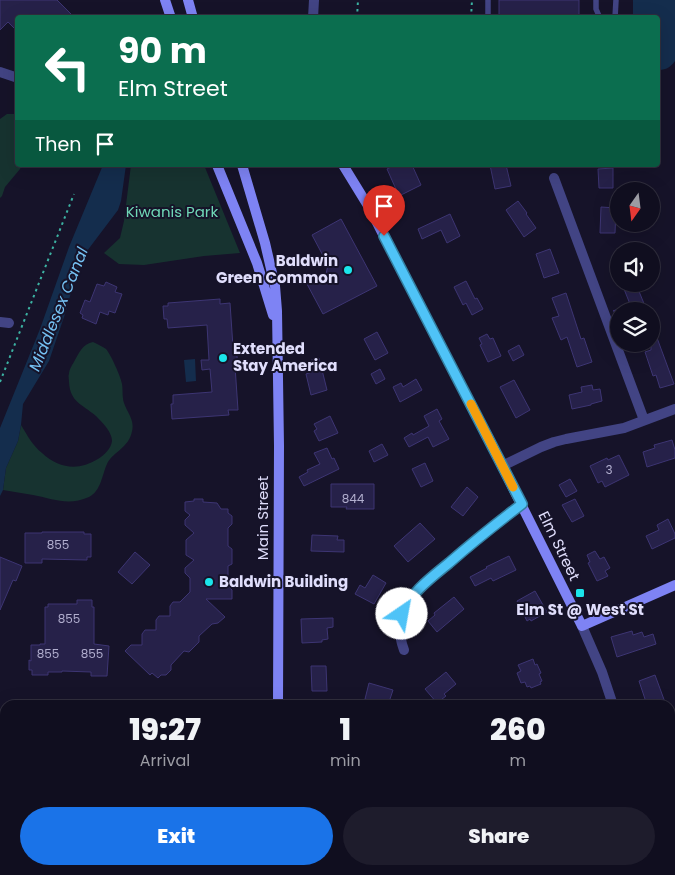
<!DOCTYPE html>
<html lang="en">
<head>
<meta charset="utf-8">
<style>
  body { margin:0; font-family:Poppins,sans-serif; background:#1e1c2c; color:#f1f3f6; height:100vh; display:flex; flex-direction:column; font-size:19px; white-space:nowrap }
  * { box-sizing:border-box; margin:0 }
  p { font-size:16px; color:#9c9ca4 }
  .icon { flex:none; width:28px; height:28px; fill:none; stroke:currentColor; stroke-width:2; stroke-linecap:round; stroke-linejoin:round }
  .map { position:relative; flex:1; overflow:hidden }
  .sheet { position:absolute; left:0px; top:700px; width:675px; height:175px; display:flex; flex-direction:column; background:#100e1f; border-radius:15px 15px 0 0; box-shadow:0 5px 20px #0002,0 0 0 1px #302e3d }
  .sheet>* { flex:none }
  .top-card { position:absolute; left:15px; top:15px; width:645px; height:152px; border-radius:5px; box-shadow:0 5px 20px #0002,0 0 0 1px #302e3d; background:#0b6e4f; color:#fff; overflow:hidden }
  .needle { width:32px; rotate:194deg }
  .buttons { position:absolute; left:610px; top:182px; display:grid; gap:10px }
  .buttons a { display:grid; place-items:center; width:50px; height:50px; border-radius:50%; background:#100e1f; box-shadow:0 5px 20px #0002,0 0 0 1px #302e3d; font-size:25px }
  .pin { position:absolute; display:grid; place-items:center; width:42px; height:42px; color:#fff; margin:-51px -21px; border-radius:50% 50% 50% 0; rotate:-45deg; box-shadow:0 0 5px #0007 }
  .pin .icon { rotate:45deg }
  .me { position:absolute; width:55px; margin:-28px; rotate:33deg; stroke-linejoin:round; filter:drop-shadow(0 0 4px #0008) }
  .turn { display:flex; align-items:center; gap:18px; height:105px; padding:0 20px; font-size:22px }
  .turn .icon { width:65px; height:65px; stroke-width:2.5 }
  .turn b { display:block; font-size:35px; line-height:42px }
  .then { display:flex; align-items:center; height:48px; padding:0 20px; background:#0003; gap:10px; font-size:19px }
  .eta { display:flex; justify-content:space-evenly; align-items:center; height:85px; text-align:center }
  .eta b { font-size:30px; font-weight:800; line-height:35px }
  .button { display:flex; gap:10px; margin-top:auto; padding:10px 20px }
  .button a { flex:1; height:58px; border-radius:30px; background:#1a73e8; color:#fff; font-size:20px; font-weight:800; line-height:58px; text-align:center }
  .button a+a { background:#1e1c2c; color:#f1f3f6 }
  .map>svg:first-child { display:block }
  .green { fill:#173330 }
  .water { fill:#142d4d }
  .building { fill:#262149; stroke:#3d3573 }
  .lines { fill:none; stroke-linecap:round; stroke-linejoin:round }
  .path { stroke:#3cb3a3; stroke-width:2; stroke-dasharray:2.5 4; stroke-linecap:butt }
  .lane { stroke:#424484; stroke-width:5.5 }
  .street { stroke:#424484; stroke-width:10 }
  .secondary { stroke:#7e83f4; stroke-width:10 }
  .route-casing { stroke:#337fa1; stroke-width:12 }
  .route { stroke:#4fc3f7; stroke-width:9 }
  .slow { stroke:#f59e0b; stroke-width:9 }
  .poi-dot { fill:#1be5eb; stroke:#161329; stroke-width:2 }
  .labels { text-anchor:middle; stroke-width:4; stroke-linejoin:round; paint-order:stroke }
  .number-label { font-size:12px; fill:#b2afcf }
  .park-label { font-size:15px; fill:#6fd7b6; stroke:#161329 }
  .poi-label { font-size:15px; font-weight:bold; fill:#e0defc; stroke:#161329; text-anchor:start }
  .street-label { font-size:15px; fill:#e0defc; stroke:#161329 }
  .water-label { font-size:16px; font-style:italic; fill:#75c1f3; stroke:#161329 }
</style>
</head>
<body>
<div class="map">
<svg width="675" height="875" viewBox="0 0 675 875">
  <rect width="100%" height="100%" fill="#161329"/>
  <path class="green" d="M7 114H17L18 165H22L20 169 5 187 2 196 0 198V119Z
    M131 165H204L240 253 204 256 144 265 119 264 104 253 120 238 124 221Z
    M93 342C97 344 102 346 106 349 111 355 121 377 122 384 123 390 122 397 124 403 128 415 136 420 131 435 127 448 111 454 107 464 102 475 101 491 89 497 68 506 54 499 33 495 23 493 13 492 3 490L6 468 18 441 21 425C27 435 33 446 42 453 59 469 79 471 98 459 104 455 111 449 112 441 112 436 109 431 106 427 103 423 99 419 96 416 82 404 70 402 69 382 69 379 68 376 69 374 69 369 73 364 75 360 80 351 83 344 93 342Z"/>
  <path class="water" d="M633 0H675V61C670 68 665 70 658 70V18L633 17Z
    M103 165H126L121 201 118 210 87 251 77 271 65 314 49 361 23 404 21 425 18 441 6 468 3 490 0 496V428L40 329 69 247Z
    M195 359 196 381 186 382 184 360Z"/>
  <path class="building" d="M0 0H57L75 18H18V32L8 22 0 30Z
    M499 0H579V18H499Z
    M395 165H412L421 185 399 196 387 169Z
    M490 165H506L511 186 495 189Z
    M613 168V188H599L598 169Z
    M518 201 527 213 526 214 536 228 524 237 506 210Z
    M601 207 616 208 615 233H600Z
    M450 214 460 236 447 243 441 230 422 239 418 229Z
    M341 219 377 286 323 314 307 284 326 274 328 265 312 235Z
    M550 249 559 273 544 278 536 254Z
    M466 281 475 299 477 298 483 309 472 315 466 303 463 305 454 287Z
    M106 282 117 287 115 292 122 294 115 313 109 311 108 315 100 312 96 324 82 318 83 315 80 313 85 300 90 302 97 284 104 286Z
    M622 284H636L647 311H613L630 304Z
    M566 293 581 339 584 338 592 362 577 367 567 337 561 340 552 318 559 316 552 298Z
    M220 299V304L230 303 233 347H236L238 366H235L238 410H228L229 415 172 419 171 404H173V395L212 392 210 369 202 370 201 360H209L207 325 168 328 167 319H164L163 306H168V303Z
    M651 327H653L674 384 660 388 656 375 653 376 645 352 651 350Z
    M377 332 388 353 375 360 364 339Z
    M487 334 490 339 493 338 501 356 488 362 480 345 482 344 479 338Z
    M519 345 524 355 513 361 508 351Z
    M319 358 327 390 311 395 306 374 312 372 309 361Z
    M380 369 385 379 376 384 371 374Z
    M416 379 422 390 400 402 393 387 401 383 403 387Z
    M514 380 530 410 516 418 500 387Z
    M592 385 593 390 600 389 602 401 591 404V405L572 409 569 395 582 392 581 387Z
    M437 409 442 419 439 421 449 439 433 447 428 437 409 447 404 438 412 433 413 435 429 426 424 416Z
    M330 416 338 433 319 441 314 431 317 429 314 424Z
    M672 440 675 450V458L647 467 643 452 655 448 654 445Z
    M382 444 388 455 374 462 369 451Z
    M327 448 332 459 334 458 339 469 304 486 299 477 308 472 307 470 320 464 314 453Z
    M619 455 629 475 605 487 602 481 598 483 590 466 607 458 608 460Z
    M425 463 433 481 421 487 412 469Z
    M570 479 577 491 566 497 559 485Z
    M331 484H374V509H346L347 507H331Z
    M467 487 478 497 463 516 451 507Z
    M194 499H203V502L217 503 221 509H228V513L232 516V524L228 528V546L232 549V564L228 566V586L232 590V599H206L225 617 218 623 212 624 199 636V642L189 652 184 651 171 665V670L166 675H161L158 678 152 673 150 675 125 651 131 645H142V634L145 630H156V620L159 616H170V606L173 602H180L190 592V578L185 573V568L194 560 186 555V540L194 533 185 525V520L190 515 185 511V502L194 501Z
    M575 499 584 516 572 522 562 505Z
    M668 519 675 534V538L652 549 646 536 659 530 657 525Z
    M420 523 435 539 408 562 394 546Z
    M42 532H84V534H91V557H87V560L42 559V563H25V533H42Z
    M312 535 338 536 337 540H344V552L311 551Z
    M595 551 600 559 604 557 610 568 605 571 608 576 597 581 588 563 590 562 587 555Z
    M135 552 150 565 132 584 118 572Z
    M509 556 516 570 493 581 491 578 475 586 470 577 487 568 486 567Z
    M0 557 22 566 16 581 13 580 0 610Z
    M373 575 386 583 374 604 355 594 360 585 365 588Z
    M535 591 547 612 531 621 530 619 527 621 517 601Z
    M454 597 464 609 437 632 428 621 435 615 434 613Z
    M77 600H92V607H94V644L109 646 107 676H91V672L62 671V672H48V675H32V670H29V660L31 661V645H40V644H45V607H48V604H77Z
    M333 618V627L327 628 328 639 322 640V642L302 643 301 619Z
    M632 631 633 635 642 632 644 637 653 634 656 644 617 657 611 637Z
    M533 659 535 665 537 664 541 673 539 674 542 681 540 682 541 684 531 688 530 686 527 687 525 682 521 683 517 673 521 671 518 665Z
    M311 666H326L327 691H312Z
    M446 672 456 684 444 694 446 696 437 703 425 689Z
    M655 675 666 705H647L639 681Z
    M369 683 393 690 388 705 365 699Z"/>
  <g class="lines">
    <path class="path" d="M357 18 358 0
      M471 18 472 0
      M0 382 74 194
      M217 870 218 875"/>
    <path class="lane" d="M596 0V9L600 18
      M488 18V0
      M615 18 616 0
      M153 870 157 875"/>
    <path class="street" d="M313 18 314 0
      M0 72 18 78
      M554 178 644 420
      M0 322 9 323
      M502 466 541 447 554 442 566 439 624 428 675 409
      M582 626 602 672 613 705
      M404 650C399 636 397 622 404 609 411 593 428 581 441 570 467 547 494 525 522 504
      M670 731 675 730
      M644 870V875"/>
    <path class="secondary" d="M165 0 171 18
      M188 0 193 18
      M217 165 257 263 273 315
      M242 165 265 243 275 286 277 311 279 446 278 705
      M343 165 370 209 502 466 582 626 675 585
      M274 875 275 870"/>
  </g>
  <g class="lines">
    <defs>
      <path id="route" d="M384 236 522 504C497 523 473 542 449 563 432 577 410 593 402 614"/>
    </defs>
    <use href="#route" class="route-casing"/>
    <use href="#route" class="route"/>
    <path class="slow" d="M471 404 513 487"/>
  </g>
  <g class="poi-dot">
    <circle cx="348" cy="270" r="5"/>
    <circle cx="223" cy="358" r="5"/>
    <circle cx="209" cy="582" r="5"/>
    <rect x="575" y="588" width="10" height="10" rx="2.5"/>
  </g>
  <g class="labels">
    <g class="number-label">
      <text x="609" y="474">3</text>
      <text x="353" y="503">844</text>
      <text x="58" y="549">855</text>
      <text x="69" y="623">855</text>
      <text x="48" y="658">855</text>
      <text x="92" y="658">855</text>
    </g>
    <g class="park-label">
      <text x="172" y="217">Kiwanis Park</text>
    </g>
    <g class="poi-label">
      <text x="338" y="266" text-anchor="end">Baldwin<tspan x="338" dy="17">Green Common</tspan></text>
      <text x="233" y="354">Extended<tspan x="233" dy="17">Stay America</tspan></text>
      <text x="219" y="587">Baldwin Building</text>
      <text x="580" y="615" text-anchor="middle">Elm St @ West St</text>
    </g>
    <g class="street-label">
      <text transform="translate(263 518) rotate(-90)" y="5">Main Street</text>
      <text transform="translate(559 546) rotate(64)" y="5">Elm Street</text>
    </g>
    <g class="water-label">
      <text transform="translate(58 309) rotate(-68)" y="6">Middlesex Canal</text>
    </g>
  </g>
</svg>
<div class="buttons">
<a><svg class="needle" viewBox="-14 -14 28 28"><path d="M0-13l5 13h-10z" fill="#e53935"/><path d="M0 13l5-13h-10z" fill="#9c9ca4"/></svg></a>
<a><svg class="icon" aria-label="sound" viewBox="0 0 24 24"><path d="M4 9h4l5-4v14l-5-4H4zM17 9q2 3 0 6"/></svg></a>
<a><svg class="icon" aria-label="layers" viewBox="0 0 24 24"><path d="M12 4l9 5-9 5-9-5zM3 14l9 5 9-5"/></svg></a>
</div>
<div class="pin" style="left:384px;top:236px;background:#d93025"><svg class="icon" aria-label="arrive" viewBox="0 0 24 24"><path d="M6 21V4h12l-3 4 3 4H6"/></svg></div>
<svg class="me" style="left:402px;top:614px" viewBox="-20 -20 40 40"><circle r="19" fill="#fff"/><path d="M0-13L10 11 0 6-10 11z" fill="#4fc3f7"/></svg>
<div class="top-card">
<div class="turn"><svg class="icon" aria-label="left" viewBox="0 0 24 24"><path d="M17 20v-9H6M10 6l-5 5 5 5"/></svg><div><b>90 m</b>Elm Street</div></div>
<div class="then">Then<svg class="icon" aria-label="arrive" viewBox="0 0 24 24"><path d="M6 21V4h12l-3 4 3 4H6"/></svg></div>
</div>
<section class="sheet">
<div class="eta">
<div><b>19:27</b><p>Arrival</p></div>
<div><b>1</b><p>min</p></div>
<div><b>260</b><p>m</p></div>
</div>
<div class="button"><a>Exit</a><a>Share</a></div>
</section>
</div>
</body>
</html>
